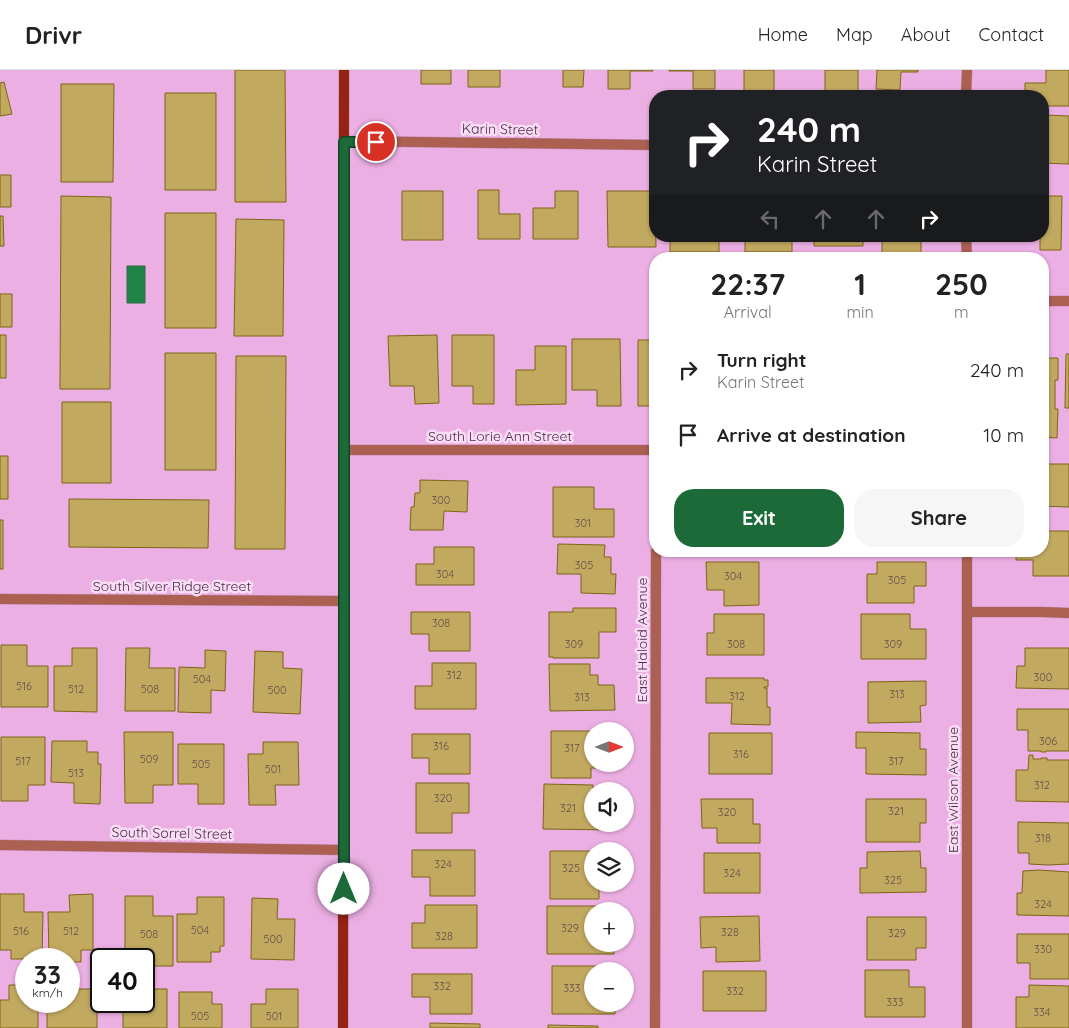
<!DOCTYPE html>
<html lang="en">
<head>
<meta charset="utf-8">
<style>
  body { margin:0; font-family:Quicksand,sans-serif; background:#f6f6f6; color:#222; height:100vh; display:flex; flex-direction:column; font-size:19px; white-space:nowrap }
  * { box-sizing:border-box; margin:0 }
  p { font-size:16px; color:#767676 }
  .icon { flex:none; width:28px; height:28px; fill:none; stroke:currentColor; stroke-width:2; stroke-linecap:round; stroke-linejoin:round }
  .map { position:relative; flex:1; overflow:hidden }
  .panel { position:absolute; left:649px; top:182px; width:400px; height:305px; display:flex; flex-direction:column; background:#fff; border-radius:20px; box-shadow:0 1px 4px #0004 }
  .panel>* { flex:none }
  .top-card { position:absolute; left:649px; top:20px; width:400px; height:152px; border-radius:20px; box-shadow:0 1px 4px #0004; background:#202124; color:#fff; overflow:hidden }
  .needle { width:32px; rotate:90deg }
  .tools { position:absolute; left:584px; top:652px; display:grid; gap:10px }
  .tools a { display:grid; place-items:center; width:50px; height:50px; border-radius:50%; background:#fff; box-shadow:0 1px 4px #0004; font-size:25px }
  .speed { position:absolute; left:15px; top:878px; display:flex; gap:10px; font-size:25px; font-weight:700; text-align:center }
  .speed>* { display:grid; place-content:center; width:65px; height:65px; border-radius:50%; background:#fff; box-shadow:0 1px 4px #0004; line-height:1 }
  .speed small { font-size:12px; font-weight:400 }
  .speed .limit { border:2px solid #111; border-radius:8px; background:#fff; color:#111 }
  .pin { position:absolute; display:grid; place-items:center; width:42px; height:42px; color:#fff; margin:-21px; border:2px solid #fff; border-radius:50%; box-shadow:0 1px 5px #0007 }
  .me { position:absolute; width:55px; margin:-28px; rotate:0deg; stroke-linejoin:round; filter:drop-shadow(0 0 4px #0008) }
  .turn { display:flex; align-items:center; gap:18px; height:105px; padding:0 25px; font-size:22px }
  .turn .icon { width:65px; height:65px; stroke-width:2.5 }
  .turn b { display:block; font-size:35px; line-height:42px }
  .lanes { display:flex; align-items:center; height:48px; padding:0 25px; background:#0003; justify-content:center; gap:25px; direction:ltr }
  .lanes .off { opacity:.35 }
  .eta { display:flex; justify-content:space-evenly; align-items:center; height:85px; text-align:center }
  .eta b { font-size:30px; font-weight:700; line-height:35px }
  .button { display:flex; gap:10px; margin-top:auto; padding:10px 25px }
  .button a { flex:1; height:58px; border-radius:20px; background:#1d6a39; color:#fff; font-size:20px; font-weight:700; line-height:58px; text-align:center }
  .button a+a { background:#f6f6f6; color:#222 }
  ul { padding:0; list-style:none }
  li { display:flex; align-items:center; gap:15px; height:65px; padding:0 25px }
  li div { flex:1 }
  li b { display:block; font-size:19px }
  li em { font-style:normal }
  header { display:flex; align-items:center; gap:30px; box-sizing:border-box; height:70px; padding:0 25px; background:#fff; border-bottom:1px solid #e0e0e0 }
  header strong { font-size:24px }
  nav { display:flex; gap:28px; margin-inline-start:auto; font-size:18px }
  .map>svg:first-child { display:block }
  .water { fill:#208346; stroke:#2c6a46 }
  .building { fill:#c2a960; stroke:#7c6515 }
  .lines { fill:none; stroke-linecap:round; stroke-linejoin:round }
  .street-casing { stroke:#c591bd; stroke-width:11 }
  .secondary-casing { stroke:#c591bd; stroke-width:11 }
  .street { stroke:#ab6052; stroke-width:10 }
  .secondary { stroke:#942312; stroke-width:10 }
  .route-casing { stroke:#134525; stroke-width:12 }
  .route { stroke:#1d6a39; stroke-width:9 }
  .labels { text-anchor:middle; stroke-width:5; stroke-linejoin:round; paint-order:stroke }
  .number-label { font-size:11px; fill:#664e4c }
  .street-label { font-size:14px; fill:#483045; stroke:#fbdcf6 }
</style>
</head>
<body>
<header>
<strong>Drivr</strong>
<nav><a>Home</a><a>Map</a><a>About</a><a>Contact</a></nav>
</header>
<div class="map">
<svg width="1069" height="958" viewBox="0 0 1069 958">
  <rect width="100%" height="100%" fill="#ecafe3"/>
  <path class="water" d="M127 196H145V233H127Z"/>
  <path class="building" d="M235 0H285L286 132H235Z
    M421 0H451V14H421Z
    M468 0H500V17H468Z
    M563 0H584L583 17H563Z
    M608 0H653V1H630V19H608Z
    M669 0H715V19H693V1H669Z
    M744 0H774V22H744Z
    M825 0H858V23H825Z
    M877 0H918V2H901L900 20 876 19Z
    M1046 0H1069V36H1042V26H1025V13H1046Z
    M4 12 12 44 0 46V13Z
    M61 14H114L113 112H61Z
    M165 23H216V120H165Z
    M1045 45 1069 46V94L1042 93V70H1045Z
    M0 105H11V137H0Z
    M478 120H499V144H520V169H478Z
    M402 121H443V170H402Z
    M555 121H578V169H533V138H555Z
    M607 121H655L656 177H608Z
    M61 126 111 127 110 319H60Z
    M1042 126H1062L1061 180H1040V166H1042Z
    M165 143H216V258H165Z
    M0 146H3L4 176H0Z
    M236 149 284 150 283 266H234Z
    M670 166H719V182H670Z
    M745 166H792V182H745Z
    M814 166H863V176H814Z
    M882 166H921V189H882Z
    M0 224H12V257H0Z
    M0 265H6V308H0Z
    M437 265 439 333 415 334 414 316H390L388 266Z
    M452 265H494V334H473V316H452Z
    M572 269H620L621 336H597V320H572Z
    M638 270H655V336H638Z
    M535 276H566V334L516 335V300H535Z
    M165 283H216V400H165Z
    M1066 284H1069V338H1065Z
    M236 286H286L285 479H235Z
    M1042 288H1058V310H1055V339H1058L1057 368 1042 367Z
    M62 332H111V413H62Z
    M0 386H8V429H0Z
    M1042 394H1069V437L1042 436Z
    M420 410 468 411 467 442 444 441 443 460H410L411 437H414L415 423H420Z
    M553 417H594V439H614V467H553Z
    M69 429 209 430 208 478 69 477Z
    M0 450H3V499H0Z
    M1042 461H1069V506H1033V490H1016V481H1042Z
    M558 474 605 475 604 487H611V504H616L615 524 581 523V504H557Z
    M434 477H474V515H416V494H434Z
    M706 492H759V535L724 536V520H707Z
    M877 492H926V516H914V533H867V504H877Z
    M573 538H616V562H599V588H553V587H549V542H573Z
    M411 542H470V581H429V564H411Z
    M714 544H764V585H707V563H714Z
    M861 544H910V559H926V589H861Z
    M1 575H27V596H48V637H1Z
    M72 578H97V642L54 641V596H72Z
    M126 578H150L149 598H175V641H125Z
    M1025 578H1069V619L1016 618 1017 596H1025Z
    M205 580 226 581 225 621 211 620V643L178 642 179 597 205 598Z
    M255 581 283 582V598L302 599 300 644 253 642Z
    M432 593H476V639H415V616H432Z
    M549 594H590V605H598V615H614L615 640 550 641Z
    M706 608H764V610H768V617H764V618H767V637H770V655L731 654 732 633H706Z
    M926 611V635L920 636 921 652 868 653V612Z
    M1017 639H1069V681H1046V682H1041V681H1028V660H1017Z
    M551 661H615H592V694H596V698H591V708H551Z
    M124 662H173V715H153V733H125Z
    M856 662 920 663V679H926V705L866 704V678H856Z
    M709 663H772V704H709Z
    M412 664H470V704H429V688H412Z
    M1 667H45V715H28V731H1Z
    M52 671H87V682H98V694H101L100 734 74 733V713L51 712Z
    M263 672H298L299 715H275L276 735H249L248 684H263Z
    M178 674H224V734H198V714H178Z
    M1029 685H1033V689H1041V688H1047V690H1069V732L1016 731V700H1028Z
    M416 713H469V743H452V763H416Z
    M544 714 593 715 592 754H614V760L543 759Z
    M701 729H753V754H760V773H717V758H702Z
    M866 729H926V753H920V772H866Z
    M1018 752 1069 753V794L1048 795 1029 794V783H1018Z
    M412 780H475V826H430V807H412Z
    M550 781H615H592V814H599V829H550Z
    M920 781 921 798H926V822L860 823V798H867V782Z
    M704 783H760V823H704Z
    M1039 800 1069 802V846L1017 845V823H1022L1023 801Z
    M0 824H24V842H43L42 889H11V880H0Z
    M93 824V880H81V892H69V889H49L48 842H70L69 825Z
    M125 826H153V846H173V896H144V889H141V882H125Z
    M197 827H224V876H220V882H211V892H177V844H197Z
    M252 828 278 829 277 849H295L294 890 251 889Z
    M425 835H477V878H412V853H425Z
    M547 836H596V841H592V874H614V884H547Z
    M759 846 760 891 716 892V877L701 878 700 847Z
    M867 847H926V878H916V890H867Z
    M1017 864H1069V909H1030V893H1017Z
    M552 896H596V901H592V934H615V944H552Z
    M865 900H909V917H925V947H865Z
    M703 901H766V941H703Z
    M412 904H472V944H430V927H412Z
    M9 915H26V931H38V958H0V930H9Z
    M1029 915 1069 916V958H1016V927H1029Z
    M69 919H97V958H47V931H69Z
    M144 919H167V958H123V932L144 931Z
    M266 919H298V958H251V934H266Z
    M179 922H212V934H222V958H179Z
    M430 953 480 954V958H430Z
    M548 955 598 956V958H548Z"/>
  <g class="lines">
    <defs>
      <path id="street" d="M966 26 967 0
        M344 71 655 75
        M966 166 967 189
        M1042 231H1069
        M345 380H655
        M967 481V958
        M0 529 344 531
        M967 542H1042L1069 543
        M0 775 344 780
        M655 958 656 481"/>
      <path id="secondary" d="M343 958 344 0"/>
    </defs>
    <use href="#street" class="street-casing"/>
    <use href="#secondary" class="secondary-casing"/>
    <use href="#street" class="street"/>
    <use href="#secondary" class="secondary"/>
  </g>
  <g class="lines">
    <defs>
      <path id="route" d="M344 819V72H376"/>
    </defs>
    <use href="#route" class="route-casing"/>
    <use href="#route" class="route"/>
  </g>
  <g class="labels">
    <g class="number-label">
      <text x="441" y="434">300</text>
      <text x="583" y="457">301</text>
      <text x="584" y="499">305</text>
      <text x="445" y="508">304</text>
      <text x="733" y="510">304</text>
      <text x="897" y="514">305</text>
      <text x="441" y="557">308</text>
      <text x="574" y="578">309</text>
      <text x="736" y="578">308</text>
      <text x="893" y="578">309</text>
      <text x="454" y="609">312</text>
      <text x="1043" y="611">300</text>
      <text x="202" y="613">504</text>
      <text x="24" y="620">516</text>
      <text x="76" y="623">512</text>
      <text x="150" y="623">508</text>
      <text x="277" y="624">500</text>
      <text x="897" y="628">313</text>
      <text x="737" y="630">312</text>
      <text x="582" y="631">313</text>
      <text x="1048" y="675">306</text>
      <text x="441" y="680">316</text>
      <text x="572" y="682">317</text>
      <text x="741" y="688">316</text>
      <text x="149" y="693">509</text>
      <text x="23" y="695">517</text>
      <text x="896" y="695">317</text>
      <text x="201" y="698">505</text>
      <text x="273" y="703">501</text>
      <text x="76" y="707">513</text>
      <text x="1042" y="719">312</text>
      <text x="443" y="732">320</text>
      <text x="568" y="742">321</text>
      <text x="896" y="745">321</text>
      <text x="727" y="746">320</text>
      <text x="1043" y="772">318</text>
      <text x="443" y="798">324</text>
      <text x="571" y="802">325</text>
      <text x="732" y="807">324</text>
      <text x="893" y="814">325</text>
      <text x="1043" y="838">324</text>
      <text x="570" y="862">329</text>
      <text x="200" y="864">504</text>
      <text x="21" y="865">516</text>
      <text x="71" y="865">512</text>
      <text x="730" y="866">328</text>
      <text x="897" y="867">329</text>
      <text x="149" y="868">508</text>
      <text x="444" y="870">328</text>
      <text x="273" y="873">500</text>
      <text x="1043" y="883">330</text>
      <text x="442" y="920">332</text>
      <text x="572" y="922">333</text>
      <text x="735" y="925">332</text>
      <text x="895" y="936">333</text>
      <text x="1042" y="946">334</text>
      <text x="200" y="950">505</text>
      <text x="274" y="950">501</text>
    </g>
    <g class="street-label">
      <text transform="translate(500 59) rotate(1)" y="5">Karin Street</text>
      <text x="500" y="371">South Lorie Ann Street</text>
      <text x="172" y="521">South Silver Ridge Street</text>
      <text transform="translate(642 570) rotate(-90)" y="5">East Haloid Avenue</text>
      <text transform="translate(953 720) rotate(-90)" y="5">East Wilson Avenue</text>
      <text transform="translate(172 763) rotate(1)" y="5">South Sorrel Street</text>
    </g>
  </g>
</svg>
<div class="tools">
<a><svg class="needle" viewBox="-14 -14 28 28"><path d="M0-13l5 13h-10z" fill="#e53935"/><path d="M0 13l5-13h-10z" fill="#767676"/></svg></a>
<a><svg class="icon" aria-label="sound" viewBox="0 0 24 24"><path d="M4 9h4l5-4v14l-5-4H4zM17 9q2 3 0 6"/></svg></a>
<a><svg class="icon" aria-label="layers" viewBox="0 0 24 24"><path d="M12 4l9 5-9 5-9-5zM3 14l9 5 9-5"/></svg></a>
<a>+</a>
<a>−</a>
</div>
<div class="speed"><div>33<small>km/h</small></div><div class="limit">40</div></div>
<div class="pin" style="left:376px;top:72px;background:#d93025"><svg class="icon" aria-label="arrive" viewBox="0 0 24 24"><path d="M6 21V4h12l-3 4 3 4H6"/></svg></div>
<svg class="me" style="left:344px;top:819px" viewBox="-20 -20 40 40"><circle r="19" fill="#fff"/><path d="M0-13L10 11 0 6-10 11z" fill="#1d6a39"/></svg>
<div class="top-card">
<div class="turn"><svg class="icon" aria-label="right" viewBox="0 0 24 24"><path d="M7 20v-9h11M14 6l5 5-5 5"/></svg><div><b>240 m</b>Karin Street</div></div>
<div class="lanes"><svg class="icon off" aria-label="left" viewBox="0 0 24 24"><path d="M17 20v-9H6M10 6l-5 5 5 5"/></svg><svg class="icon off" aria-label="ahead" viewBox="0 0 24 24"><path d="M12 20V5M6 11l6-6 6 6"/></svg><svg class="icon off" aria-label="ahead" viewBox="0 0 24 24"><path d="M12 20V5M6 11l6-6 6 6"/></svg><svg class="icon" aria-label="right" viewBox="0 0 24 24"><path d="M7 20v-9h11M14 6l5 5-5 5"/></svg></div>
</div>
<section class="panel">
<div class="eta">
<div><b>22:37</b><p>Arrival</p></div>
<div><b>1</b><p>min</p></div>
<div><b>250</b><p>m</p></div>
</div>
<ul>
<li><svg class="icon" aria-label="right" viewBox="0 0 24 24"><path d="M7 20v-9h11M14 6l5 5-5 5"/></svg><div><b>Turn right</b><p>Karin Street</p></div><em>240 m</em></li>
<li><svg class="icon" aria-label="arrive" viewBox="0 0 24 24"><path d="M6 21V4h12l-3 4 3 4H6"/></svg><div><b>Arrive at destination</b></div><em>10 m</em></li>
</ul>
<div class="button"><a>Exit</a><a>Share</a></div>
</section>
</div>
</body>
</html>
